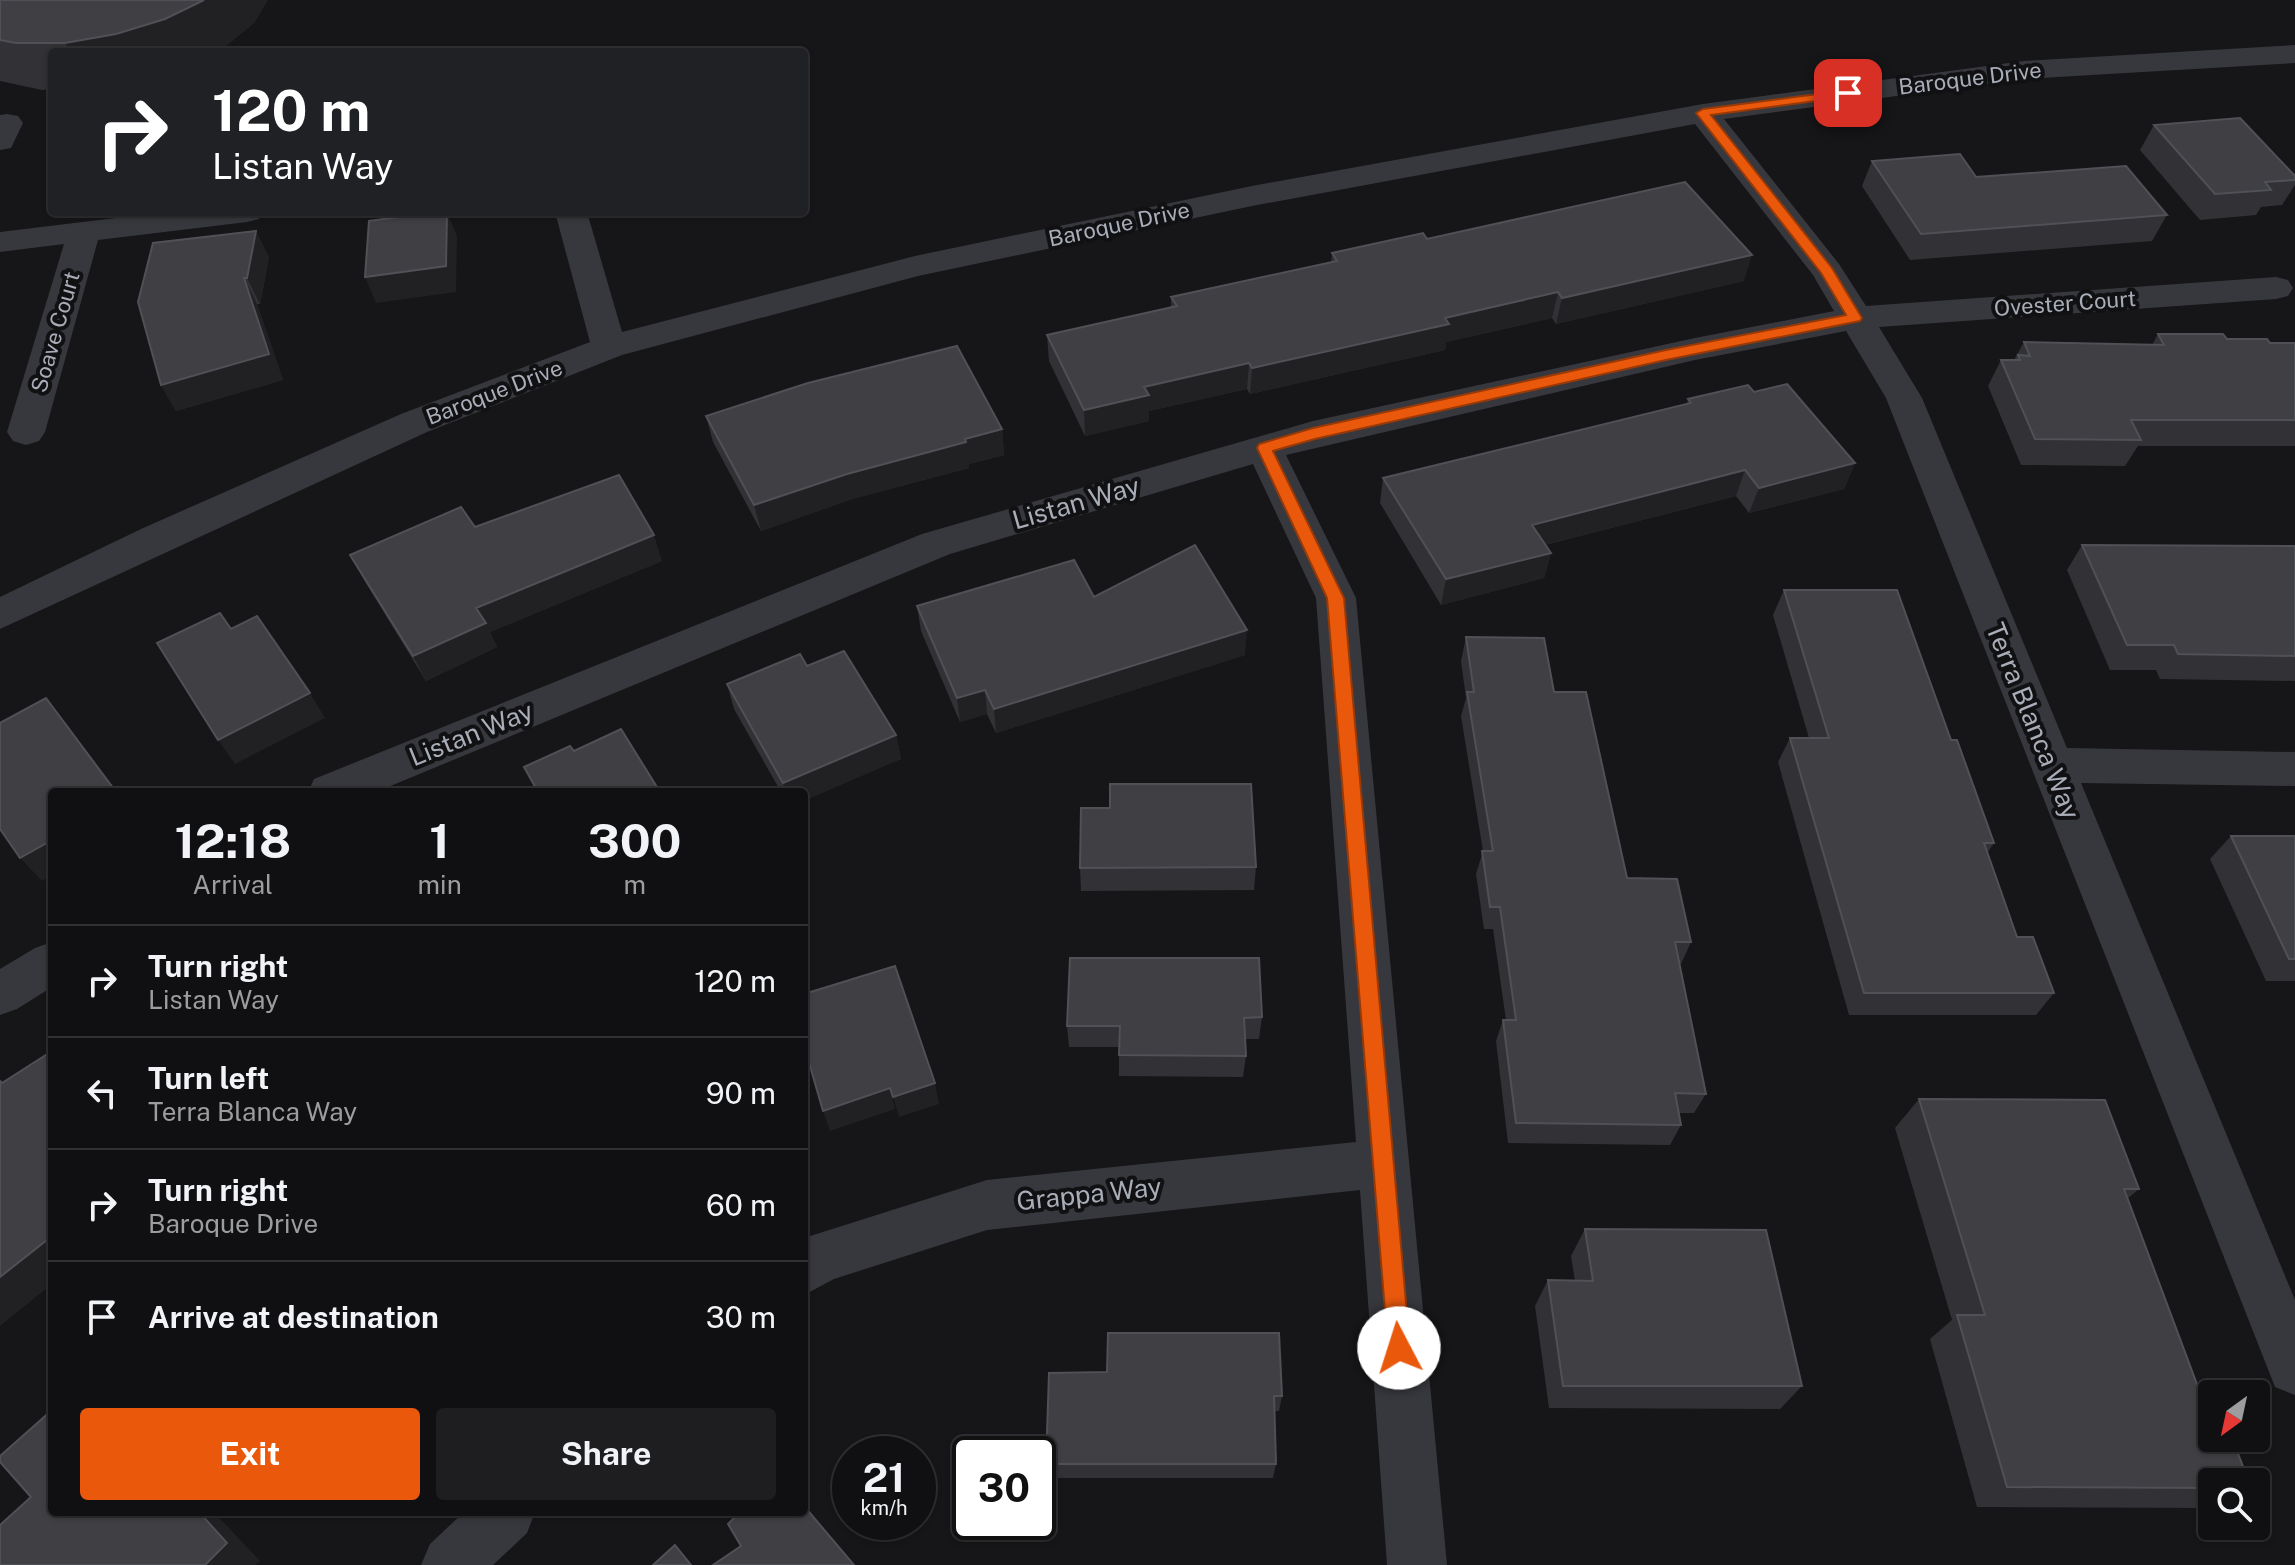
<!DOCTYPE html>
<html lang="en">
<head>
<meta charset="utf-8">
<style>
  body { margin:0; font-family:"Public Sans",sans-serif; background:#1e1e20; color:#f1f3f6; height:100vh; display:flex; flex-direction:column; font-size:30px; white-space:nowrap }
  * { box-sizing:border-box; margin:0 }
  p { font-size:26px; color:#9c9d9f }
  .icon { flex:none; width:44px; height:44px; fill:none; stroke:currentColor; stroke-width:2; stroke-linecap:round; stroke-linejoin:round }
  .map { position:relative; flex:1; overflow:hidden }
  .side { position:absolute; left:48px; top:788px; width:760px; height:728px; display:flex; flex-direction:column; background:#101012; border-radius:8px; box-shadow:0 2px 6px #0004,0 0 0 2px #303032 }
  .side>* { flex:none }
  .hud { position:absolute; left:48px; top:48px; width:760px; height:168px; border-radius:8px; box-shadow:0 2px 6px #0004,0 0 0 2px #303032; background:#202124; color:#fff; overflow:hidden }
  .needle { width:52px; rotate:213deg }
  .fabs { position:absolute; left:2198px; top:1380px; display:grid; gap:16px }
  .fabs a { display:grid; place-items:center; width:72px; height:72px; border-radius:8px; background:#101012; box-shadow:0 2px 6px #0004,0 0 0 2px #303032; font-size:40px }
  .speed { position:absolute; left:832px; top:1436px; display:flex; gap:16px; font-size:40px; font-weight:700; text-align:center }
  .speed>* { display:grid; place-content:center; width:104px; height:104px; border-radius:50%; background:#101012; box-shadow:0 2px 6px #0004,0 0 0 2px #303032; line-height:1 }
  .speed small { font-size:20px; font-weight:400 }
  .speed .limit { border:4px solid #111; border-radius:12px; background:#fff; color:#111 }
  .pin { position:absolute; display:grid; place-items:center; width:68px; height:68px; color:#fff; margin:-34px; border-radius:16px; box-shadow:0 4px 12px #0006 }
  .me { position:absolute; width:88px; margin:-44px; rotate:355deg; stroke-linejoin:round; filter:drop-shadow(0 0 6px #0008) }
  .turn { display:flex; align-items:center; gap:28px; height:168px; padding:0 32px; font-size:36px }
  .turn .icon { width:104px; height:104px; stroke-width:2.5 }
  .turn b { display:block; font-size:56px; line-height:68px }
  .eta { display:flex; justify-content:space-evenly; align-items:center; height:136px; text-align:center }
  .eta b { font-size:48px; font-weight:700; line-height:56px }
  .button { display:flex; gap:16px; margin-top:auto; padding:16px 32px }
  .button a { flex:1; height:92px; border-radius:8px; background:#ea580c; color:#fff; font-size:32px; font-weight:700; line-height:92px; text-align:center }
  .button a+a { background:#1e1e20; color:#f1f3f6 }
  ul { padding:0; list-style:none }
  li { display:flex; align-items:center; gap:24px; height:112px; padding:0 32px; border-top:2px solid #303032 }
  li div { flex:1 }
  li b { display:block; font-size:30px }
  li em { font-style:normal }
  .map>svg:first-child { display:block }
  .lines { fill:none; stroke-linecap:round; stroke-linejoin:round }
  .minor { fill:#37383d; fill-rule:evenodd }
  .wall { fill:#323236 }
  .shaded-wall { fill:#212124 }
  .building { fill:#3f3f44; stroke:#4f5156; stroke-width:2 }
  .route { fill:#ea580c; stroke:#983908; stroke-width:2 }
  .labels { text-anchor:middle; stroke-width:8; stroke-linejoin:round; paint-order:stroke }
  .far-street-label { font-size:22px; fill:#a8adb8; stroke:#111113 }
  .street-label { font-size:26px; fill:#a8adb8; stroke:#111113 }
</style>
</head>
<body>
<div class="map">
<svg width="2295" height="1565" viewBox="0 0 2295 1565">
  <rect width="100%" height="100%" fill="#161618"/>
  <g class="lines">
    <path class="minor" d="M2295 45V63L2024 79 1724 119 1839 264 1866 306 2276 277 2288 280 2293 288 2288 296 2276 299 1879 327 1922 398 2067 748 2295 752V786L2081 783 2295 1300V1395L2275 1387 1886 398 1846 331 1695 360 1286 455 1356 598 1447 1565H1387L1360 1190 987 1230 834 1279 804 1295V1238L987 1180 1356 1142 1316 598 1253 464 950 554 376 792H308L314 779 922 534 1313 421 1695 338 1834 311 1813 275 1695 124 1252 206 918 276 622 355 427 432 0 629V597L141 529 401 414 590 342 555 212H587L622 332 915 256 1252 186 1703 104 2024 61Z
      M7 114 18 116 23 123 11 148 0 150V115Z
      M165 212H263L259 219 247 222 98 240 45 432 39 441 26 445 13 441 7 432 64 244 0 252V232Z
      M52 942V987L17 1009 0 1015V969L35 948Z
      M464 1512H535L527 1533 493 1565H421L430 1544Z"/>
  </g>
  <path class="wall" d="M0 0 255 22 227 45 213 52H52V89L42 90 0 81Z
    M2154 125 2295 176V185L2282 205 2261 207 2256 215 2200 220 2140 150Z
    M1872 161 1976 177 2167 215 2152 241 1910 260 1862 186Z
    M1427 239 1744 281 1556 324 1552 318 1446 342 1445 350 1250 394 1247 389 1149 411V421L1085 436 1049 361 1047 335 1171 308V297L1331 263 1332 253Z
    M269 257 260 304H257L283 380 176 411 161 385 138 302Z
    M2158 334 2270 343H2295V446H2138L2125 466 2021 465 1988 386 2001 360H2014L2024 342 2152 345Z
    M1754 392 1855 463 1844 489 1749 513 1736 496 1545 545 1551 553 1544 578 1441 605 1380 503 1383 478 1687 404 1688 399Z
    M706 416 1002 429 1004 455 969 464V468L852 499 761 531 713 442Z
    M475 527 662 561 490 632 497 647 426 681 364 580 350 555Z
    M2082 545 2295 546V681L2160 679 2156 670H2110L2067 570Z
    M1784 590 1951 740 1994 843 1987 853 2017 937 2054 993 2036 1015H1849L1778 762 1790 738H1809L1773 615Z
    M1094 597 1245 655 996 733 987 714 960 722 921 631 917 606Z
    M1466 637 1554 692 1627 878 1691 942 1681 964H1679L1706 1094 1694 1113H1679L1681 1125 1670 1145 1508 1143 1496 1041 1503 1020H1506L1493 929H1484L1476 874 1483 851 1461 716 1466 698 1461 661Z
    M807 666 896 735 901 759 804 792H781L734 709 727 684Z
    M2231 836H2295V981H2266L2210 859Z
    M1256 867 1254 890 1081 891 1080 868Z
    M1262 1017 1259 1039H1245L1246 1056 1243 1077 1119 1076V1047H1069L1067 1026Z
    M1919 1099 2139 1189 2127 1199 2210 1419 2212 1508 1977 1507 1930 1339 1952 1320 1895 1128Z
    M1585 1229 1802 1386 1780 1409 1549 1408 1535 1306 1548 1280 1575 1281 1571 1256Z
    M1049 1373 1282 1396 1279 1411H1274L1276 1464 1273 1478H1048L1046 1464Z"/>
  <path class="shaded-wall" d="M204 0H268L255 22 227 45 213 52H70L65 43Z
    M447 212 457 236 456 292 376 303 365 277Z
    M256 231 269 257 260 304 247 278Z
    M1752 255 1744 281 1556 324 1562 298Z
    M244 278 257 304 283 380 176 411 161 385Z
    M1558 292 1552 318 1446 342 1445 350 1250 394 1252 368 1445 318Z
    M1249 363 1247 389 1149 411V421L1085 436 1084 410 1144 387Z
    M1002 429 1004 455 969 464V468L852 499 761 531 754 505 847 474Z
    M1855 463 1844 489 1749 513 1759 488Z
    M1745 470 1736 496 1525 550 1532 525Z
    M654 535 662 561 490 632 497 647 426 681 413 656 476 608Z
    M1551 553 1544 578 1441 605 1446 579Z
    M1247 630 1245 655 996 733 994 709Z
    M985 690 987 714 960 722 957 698Z
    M310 693 325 718 235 764 218 740Z
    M46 698 66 723 118 792H116Z
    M896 735 901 759 804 801V792H785L783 783Z
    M52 840V875L42 881 20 858Z
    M935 1083 939 1104 899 1117 893 1097Z
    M890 1088 895 1109 830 1131 823 1111Z
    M52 1236V1284L0 1326V1277Z
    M199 1512H214L260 1561 256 1565H205Z"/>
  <path class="building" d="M0 0H204L165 19 116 34 65 43H16L0 40Z
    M2240 118 2295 176V180L2265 182 2271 190 2215 194 2154 125Z
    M1960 154 1976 177 2126 166 2167 215 1921 234 1872 161Z
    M1685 182 1752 255 1562 298 1558 292 1445 318 1449 324 1252 368 1249 363 1144 387 1149 395 1084 410 1047 335 1177 306 1171 297 1337 261 1332 253 1423 233 1427 239Z
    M437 212H447L446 266 365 277 369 221Z
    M256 231 247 278H244L269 354 161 385 138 302 153 243Z
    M2158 334H2223L2227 339H2267L2270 343H2295V420H2131L2141 440 2035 439 2001 360H2020L2018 355 2030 356 2024 342 2164 345Z
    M957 346 1002 429 965 439 966 442 847 474 754 505 706 416 808 383Z
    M1787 384 1855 463 1759 488 1745 470 1532 525 1551 553 1446 579 1383 478 1691 403 1688 399 1748 385 1754 392Z
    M619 475 654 535 476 608 486 623 413 656 350 555 461 507 475 527Z
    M1195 545 1247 630 994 709 985 690 957 698 917 606 1074 560 1094 597Z
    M2082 545 2295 546V656L2178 654 2174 645H2127Z
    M1784 590H1897L1951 740H1957L1994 843H1984L2017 937H2033L2054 993H1864L1790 738H1829Z
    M220 613 231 629 257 616 310 693 218 740 157 643Z
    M1466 637 1544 638 1554 692H1586L1627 878 1677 879 1691 942H1675L1706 1094 1675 1093 1681 1125 1516 1123 1503 1020H1516L1500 907H1490L1482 851H1493L1467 692H1474Z
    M844 651 896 735 783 783 727 684 800 654 807 666Z
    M46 698 116 792H52V840L20 858 0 829V723Z
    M621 729 660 792H538L524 767 570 746 574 751Z
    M1110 784H1251L1256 867 1080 868 1081 808H1110Z
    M2231 836H2295V959H2289Z
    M1070 958H1259L1262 1017 1244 1018 1246 1056 1119 1055 1120 1026H1067Z
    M895 966 935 1083 893 1097 890 1088 823 1111 804 1045V994Z
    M52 1051V1236L0 1277V1081L2 1083Z
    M1919 1099 2105 1100 2139 1189H2124L2210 1419H2212V1438H2232L2249 1482H2212V1488L2007 1487 1957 1315H1985Z
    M1585 1229 1766 1230 1802 1386H1563L1548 1280 1593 1281Z
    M1108 1333H1279L1282 1396H1274L1276 1464H1046L1049 1373 1107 1372Z
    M52 1410V1512H199L227 1543 205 1565H0V1525L31 1497 0 1462V1456Z
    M804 1506 854 1565H713L741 1546 728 1524 740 1512H804Z
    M675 1545 691 1565H653Z"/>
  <path class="route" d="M1848 90 1855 93 1853 96 1711 115 1832 268 1862 318 1860 321 1666 360 1315 439 1273 451 1344 598 1410 1348 1407 1356 1399 1360 1391 1356 1388 1348 1327 598 1257 448 1259 444 1313 428 1666 350 1846 315 1821 273 1696 113 1703 109Z"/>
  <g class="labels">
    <g class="far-street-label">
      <text transform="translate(1970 78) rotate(-7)" y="8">Baroque Drive</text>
      <text transform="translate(1119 224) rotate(-12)" y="8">Baroque Drive</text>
      <text transform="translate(2065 303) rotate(-4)" y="8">Ovester Court</text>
      <text transform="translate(55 332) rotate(-74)" y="8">Soave Court</text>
      <text transform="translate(494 392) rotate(-21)" y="8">Baroque Drive</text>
    </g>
    <g class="street-label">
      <text transform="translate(1076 503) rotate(-16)" y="9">Listan Way</text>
      <text transform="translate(2033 721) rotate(68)" y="9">Terra Blanca Way</text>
      <text transform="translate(471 734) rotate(-22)" y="9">Listan Way</text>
      <text transform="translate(1089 1194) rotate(-6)" y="9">Grappa Way</text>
    </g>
  </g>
</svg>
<div class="fabs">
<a><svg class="needle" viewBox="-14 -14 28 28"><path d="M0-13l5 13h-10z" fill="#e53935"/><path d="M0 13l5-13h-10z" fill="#9c9d9f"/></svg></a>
<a><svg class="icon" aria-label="search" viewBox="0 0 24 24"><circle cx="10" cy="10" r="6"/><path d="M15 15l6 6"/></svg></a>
</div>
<div class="speed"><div>21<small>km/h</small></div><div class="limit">30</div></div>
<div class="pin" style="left:1848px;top:93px;background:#d93025"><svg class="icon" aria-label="arrive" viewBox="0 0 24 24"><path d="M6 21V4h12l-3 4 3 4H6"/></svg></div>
<svg class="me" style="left:1399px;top:1348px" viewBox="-20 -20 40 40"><circle r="19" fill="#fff"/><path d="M0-13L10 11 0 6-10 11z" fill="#ea580c"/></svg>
<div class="hud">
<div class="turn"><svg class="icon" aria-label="right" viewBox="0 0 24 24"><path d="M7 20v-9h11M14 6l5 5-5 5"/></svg><div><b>120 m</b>Listan Way</div></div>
</div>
<section class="side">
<div class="eta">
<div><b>12:18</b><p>Arrival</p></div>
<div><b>1</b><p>min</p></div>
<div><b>300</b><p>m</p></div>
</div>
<ul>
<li><svg class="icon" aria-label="right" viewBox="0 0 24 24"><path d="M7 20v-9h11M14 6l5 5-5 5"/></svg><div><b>Turn right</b><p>Listan Way</p></div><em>120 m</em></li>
<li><svg class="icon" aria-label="left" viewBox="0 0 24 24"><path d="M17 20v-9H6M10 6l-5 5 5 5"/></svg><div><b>Turn left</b><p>Terra Blanca Way</p></div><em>90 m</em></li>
<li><svg class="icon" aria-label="right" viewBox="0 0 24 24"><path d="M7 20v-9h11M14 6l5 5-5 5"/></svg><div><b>Turn right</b><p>Baroque Drive</p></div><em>60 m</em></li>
<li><svg class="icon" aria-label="arrive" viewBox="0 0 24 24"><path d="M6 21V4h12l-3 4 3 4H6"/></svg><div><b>Arrive at destination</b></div><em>30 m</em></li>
</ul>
<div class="button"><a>Exit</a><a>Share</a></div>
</section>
</div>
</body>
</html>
